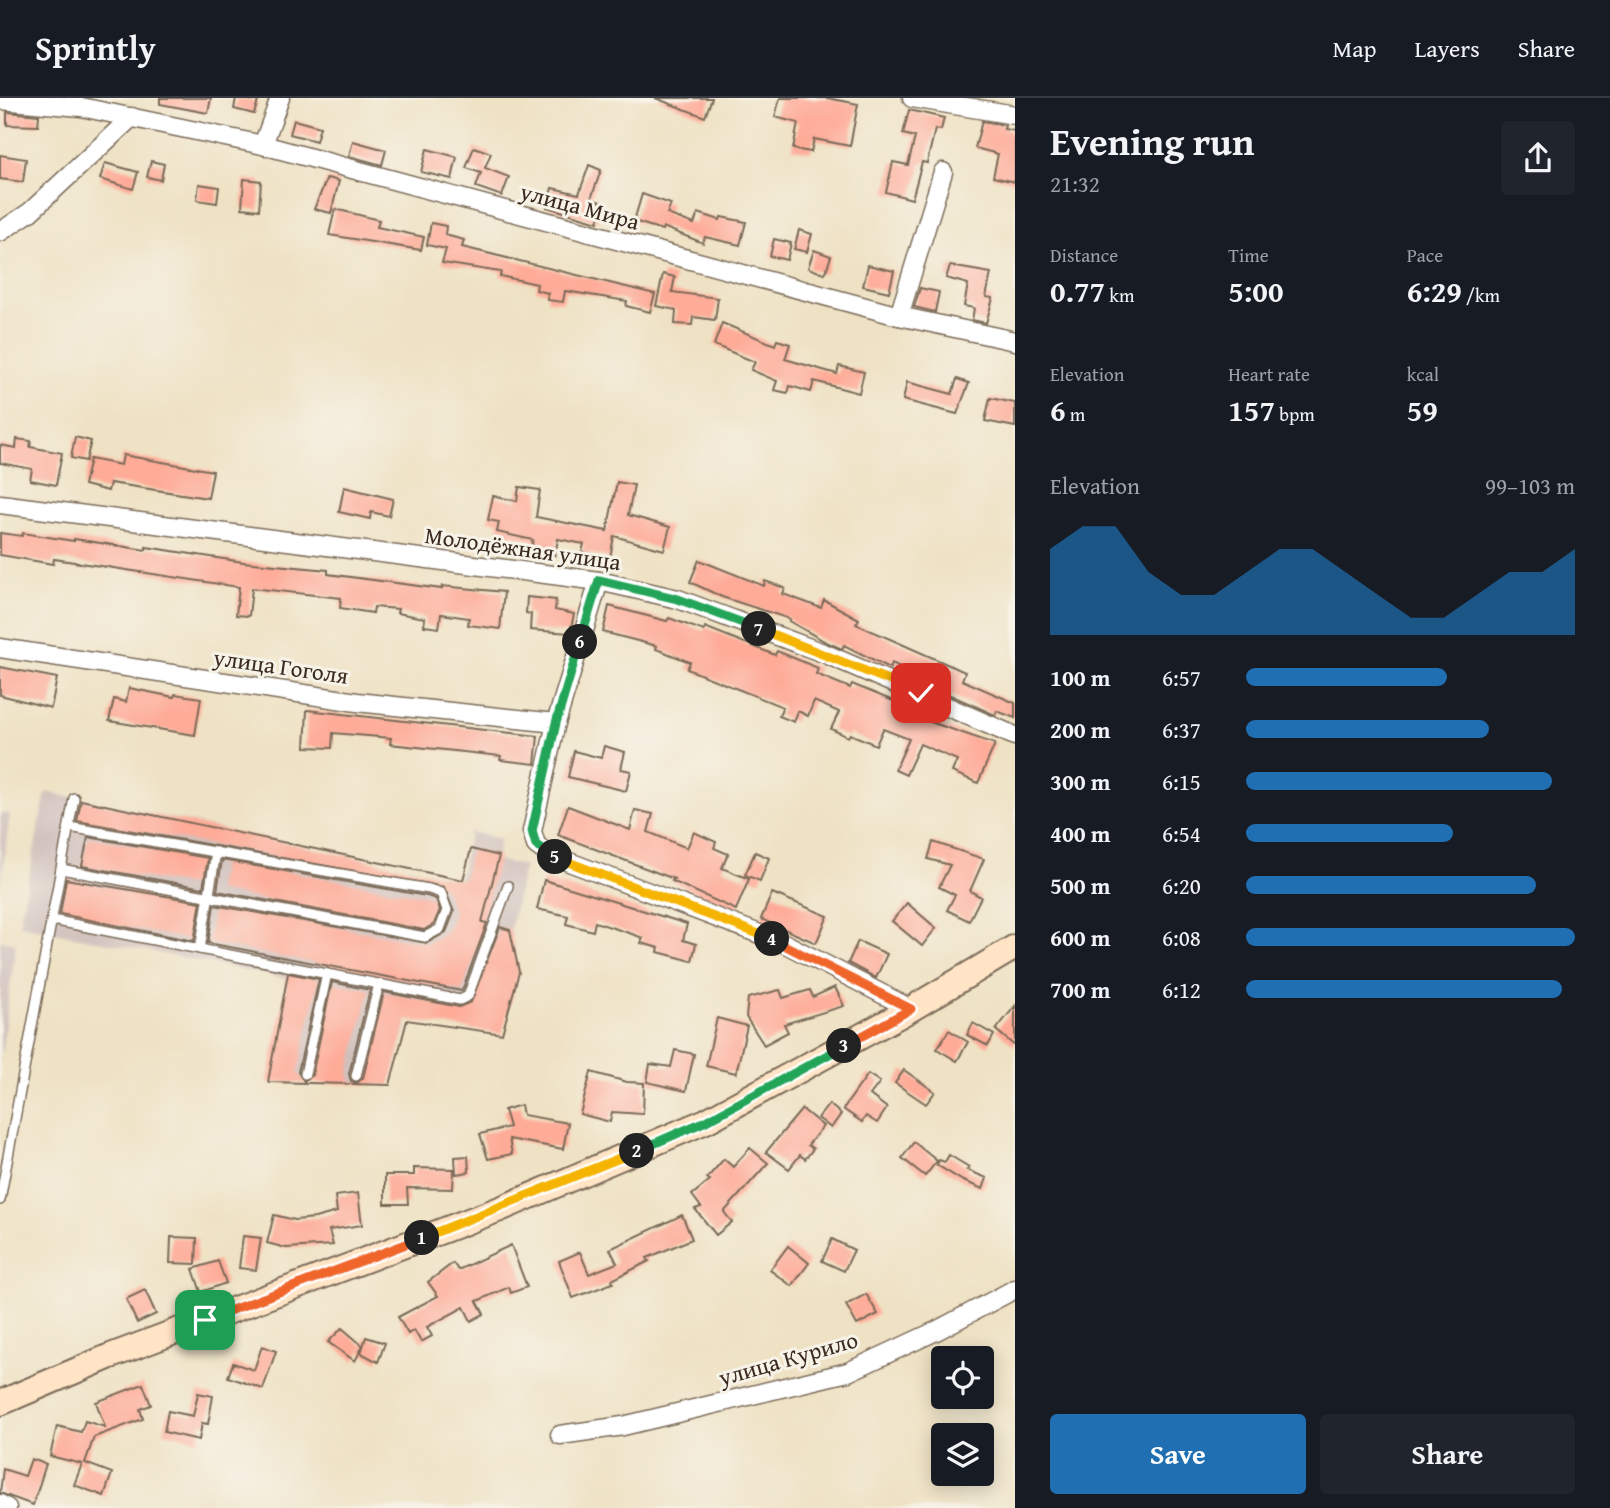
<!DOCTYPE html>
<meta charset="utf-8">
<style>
:root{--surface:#171b24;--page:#20242c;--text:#f1f3f6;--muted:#9ea1a6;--line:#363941;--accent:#1f6fb2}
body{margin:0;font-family:"Gentium Book Plus",serif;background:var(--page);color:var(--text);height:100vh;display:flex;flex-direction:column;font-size:26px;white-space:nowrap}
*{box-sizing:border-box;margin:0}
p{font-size:23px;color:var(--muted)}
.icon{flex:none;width:38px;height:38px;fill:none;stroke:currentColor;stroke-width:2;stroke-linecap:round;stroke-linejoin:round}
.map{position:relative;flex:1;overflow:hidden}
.side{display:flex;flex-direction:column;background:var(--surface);width:595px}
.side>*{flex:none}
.fabs{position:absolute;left:931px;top:1248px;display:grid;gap:14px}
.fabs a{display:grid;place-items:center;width:63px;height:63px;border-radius:7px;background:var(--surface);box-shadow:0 4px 18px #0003;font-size:35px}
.pin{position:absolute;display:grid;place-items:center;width:60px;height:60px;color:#fff;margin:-30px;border-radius:14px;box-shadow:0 4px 10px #0006}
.km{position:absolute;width:35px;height:35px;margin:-18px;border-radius:50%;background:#222;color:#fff;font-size:19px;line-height:35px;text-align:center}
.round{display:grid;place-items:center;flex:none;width:74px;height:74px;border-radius:7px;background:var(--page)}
.overview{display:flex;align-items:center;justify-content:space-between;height:119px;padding:0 35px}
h1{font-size:38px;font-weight:700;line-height:52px}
.stats{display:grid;grid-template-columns:repeat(3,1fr);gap:10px;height:119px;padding:7px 35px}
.stats div{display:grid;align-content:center}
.stats b{font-size:30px;font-weight:700}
.stats small{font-size:19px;font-weight:400}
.stats p{font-size:19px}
.chart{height:196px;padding:14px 35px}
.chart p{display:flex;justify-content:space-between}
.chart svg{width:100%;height:126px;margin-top:7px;fill:var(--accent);opacity:.7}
.action{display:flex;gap:14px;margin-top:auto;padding:14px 35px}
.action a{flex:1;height:80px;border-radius:7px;background:var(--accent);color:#fff;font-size:28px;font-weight:700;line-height:80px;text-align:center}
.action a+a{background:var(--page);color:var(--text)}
ul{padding:0 35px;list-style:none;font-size:23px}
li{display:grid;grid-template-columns:112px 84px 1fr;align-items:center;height:52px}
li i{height:18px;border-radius:9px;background:var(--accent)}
header{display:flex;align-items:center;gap:42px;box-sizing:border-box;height:98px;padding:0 35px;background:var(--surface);border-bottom:2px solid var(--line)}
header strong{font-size:33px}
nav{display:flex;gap:38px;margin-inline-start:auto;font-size:24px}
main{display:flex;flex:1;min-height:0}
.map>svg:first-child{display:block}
.industrial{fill:#d0c0bc}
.building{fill:#feab98}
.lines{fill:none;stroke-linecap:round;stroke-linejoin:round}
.lane-casing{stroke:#7a6a58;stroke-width:12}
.street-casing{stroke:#7a6a58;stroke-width:21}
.secondary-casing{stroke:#7a6a58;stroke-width:28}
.lane{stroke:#fff;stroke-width:9}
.street{stroke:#fff;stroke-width:18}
.secondary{stroke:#ffe4c6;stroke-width:24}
.split-1-casing{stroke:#fff;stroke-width:14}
.split-2-casing{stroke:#fff;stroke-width:14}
.split-3-casing{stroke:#fff;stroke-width:14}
.split-4-casing{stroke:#fff;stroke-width:14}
.split-5-casing{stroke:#fff;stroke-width:14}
.split-6-casing{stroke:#fff;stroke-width:14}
.split-7-casing{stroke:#fff;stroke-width:14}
.split-8-casing{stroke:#fff;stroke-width:14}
.split-1{stroke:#f0652b;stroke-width:9}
.split-2{stroke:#f5b400;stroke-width:9}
.split-3{stroke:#22a559;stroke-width:9}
.split-4{stroke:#f0652b;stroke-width:9}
.split-5{stroke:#f5b400;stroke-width:9}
.split-6{stroke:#22a559;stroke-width:9}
.split-7{stroke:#22a559;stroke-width:9}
.split-8{stroke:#f5b400;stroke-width:9}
.labels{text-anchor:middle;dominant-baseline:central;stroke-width:6;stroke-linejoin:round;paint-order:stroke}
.street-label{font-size:23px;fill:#3b2a1e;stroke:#f7f3e8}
</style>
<header>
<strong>Sprintly</strong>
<nav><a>Map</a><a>Layers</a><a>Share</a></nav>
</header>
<main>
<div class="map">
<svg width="1015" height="1410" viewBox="0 0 1015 1410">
<rect width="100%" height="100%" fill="#f7f3e8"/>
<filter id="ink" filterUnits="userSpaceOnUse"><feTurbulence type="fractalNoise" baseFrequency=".0143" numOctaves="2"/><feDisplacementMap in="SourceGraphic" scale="14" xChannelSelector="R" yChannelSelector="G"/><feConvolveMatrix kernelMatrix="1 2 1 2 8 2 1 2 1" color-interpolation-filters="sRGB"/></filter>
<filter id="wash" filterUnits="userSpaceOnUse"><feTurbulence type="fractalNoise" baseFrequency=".00686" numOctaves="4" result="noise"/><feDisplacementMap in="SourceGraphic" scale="28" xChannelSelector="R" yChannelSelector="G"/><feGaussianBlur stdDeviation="1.57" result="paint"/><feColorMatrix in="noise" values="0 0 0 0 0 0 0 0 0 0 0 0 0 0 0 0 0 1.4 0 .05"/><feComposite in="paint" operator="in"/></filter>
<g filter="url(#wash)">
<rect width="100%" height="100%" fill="#efe2c4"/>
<g class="industrial">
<polygon points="46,694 459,781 470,734 500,741 496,762 524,768 510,832 519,874 502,936 408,922 390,987 268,984 288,881 19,827"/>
<polygon points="0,715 10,716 0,792"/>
<polygon points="0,842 16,845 0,964"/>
</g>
<g id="blocks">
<g class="building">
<polygon points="160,0 211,0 208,15 160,6"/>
<polygon points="236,0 258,3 254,16 234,11"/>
<polygon points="655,0 712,0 705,19"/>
<polygon points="780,0 827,0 858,6 850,48 814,41 811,54 793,51 798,25 775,19"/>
<polygon points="909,12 944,20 941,32 935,31 927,65 922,64 912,101 886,94 893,64 908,67 915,39 903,36"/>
<polygon points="7,14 39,17 38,28 7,27"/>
<polygon points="294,22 320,29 316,43 290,36"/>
<polygon points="982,23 1005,27 1004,31 1015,33 1015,84 993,79 998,56 975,50"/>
<polygon points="353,43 386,52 382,67 349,58"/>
<polygon points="474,49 491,55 485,70 509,79 502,98 476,89 481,75 466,70"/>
<polygon points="427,51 457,59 452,81 421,74"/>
<polygon points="0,57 26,61 23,84 0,81"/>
<polygon points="151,63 164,66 161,82 147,79"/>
<polygon points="105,65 138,74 133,91 100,81"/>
<polygon points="589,67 601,72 591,101 604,105 598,124 547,109 552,90 579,96"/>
<polygon points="327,80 339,83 331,115 314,111"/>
<polygon points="244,81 261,83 259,112 242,110"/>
<polygon points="199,86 219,89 217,105 197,102"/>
<polygon points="642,96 671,106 667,116 694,126 698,115 720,122 721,119 746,124 740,147 705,139 703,145 663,129 662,132 634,123"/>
<polygon points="335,111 379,122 377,129 424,139 421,152 329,137"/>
<polygon points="431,125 446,128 445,137 464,142 462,149 655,196 650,214 626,208 627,203 565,193 563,204 547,202 548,195 536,192 537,186 500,178 501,174 442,165 446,151 427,147"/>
<polygon points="799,132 812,136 807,154 794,151"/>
<polygon points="774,141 791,145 787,162 770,158"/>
<polygon points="814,152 831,158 825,176 808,170"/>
<polygon points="868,167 894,173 889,194 863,188"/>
<polygon points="950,168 991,175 986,199 993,200 986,225 972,222 974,210 964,208 968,186 946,180"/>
<polygon points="663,176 675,179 672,194 718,200 715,222 693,219 692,227 675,226 676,212 656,208"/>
<polygon points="920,190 939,194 935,214 914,209"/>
<polygon points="722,225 775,247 777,242 790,246 785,261 837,276 839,268 864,274 859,295 814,283 811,294 790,288 788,295 774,292 777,283 751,272 755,264 714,247"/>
<polygon points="957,281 969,285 957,316 903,302 907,284 952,296"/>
<polygon points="990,300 1015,305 1015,329 985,323"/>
<polygon points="75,339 91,343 86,363 71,360"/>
<polygon points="17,341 31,343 30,349 62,355 56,387 30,382 32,371 0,365 0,347 16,350"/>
<polygon points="123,357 213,373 208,400 110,385 108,393 84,387 90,361 121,367"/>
<polygon points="617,384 634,387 628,417 670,429 664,452 614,438 610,460 582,454 584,446 558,441 555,457 530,453 533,442 497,434 499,424 488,422 493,398 517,403 519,389 540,392 536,419 607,433"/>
<polygon points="344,389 393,401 389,418 371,414 370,421 339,414"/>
<polygon points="0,435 22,438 23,435 74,443 74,441 146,452 146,449 243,464 328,472 328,476 442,491 442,488 504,494 500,531 468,527 469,520 441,516 439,530 424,528 425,520 397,515 398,511 374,509 373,515 340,510 341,500 252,490 249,518 236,517 239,489 54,461 53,466 0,457"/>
<polygon points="699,462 764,488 765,483 785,490 783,496 821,510 824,502 859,521 856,526 965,574 962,582 1015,605 1015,620 997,613 995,617 932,589 934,585 892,565 890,570 844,547 842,551 826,544 789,523 790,521 722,499 690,484"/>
<polygon points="527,499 556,502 555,512 574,516 570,535 530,532 531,516 526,515"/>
<polygon points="609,508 667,523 669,520 704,533 705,529 775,557 777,553 818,570 816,576 850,590 852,586 918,613 916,619 995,646 978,685 952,674 957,662 920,646 906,677 895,672 909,641 883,631 876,647 850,636 848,639 831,631 839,614 814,603 808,618 798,613 794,624 779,618 783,609 687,571 690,564 656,551 657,548 603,534"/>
<polygon points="0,569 57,580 51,610 0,597"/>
<polygon points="129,590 174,599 175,596 201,600 195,637 109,623 114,601 126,604"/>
<polygon points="307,612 538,638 535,666 500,662 501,658 390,646 391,640 333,635 332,650 305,649"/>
<polygon points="604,648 625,654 621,671 631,673 626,693 568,679 574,653 601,660"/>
<polygon points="81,702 463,782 471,751 499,758 482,824 487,825 462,893 208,845 214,807 427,845 446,834 454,814 444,789 77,723"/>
<polygon points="568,708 630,732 635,712 653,716 648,734 687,750 694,734 716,744 714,750 728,756 722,770 749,781 736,812 672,783 674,781 558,737"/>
<polygon points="88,739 208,760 203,790 82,768"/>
<polygon points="933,744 984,761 970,793 981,799 969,823 947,812 955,797 939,789 950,767 928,761"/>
<polygon points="755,754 769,760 760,783 745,777"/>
<polygon points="222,762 427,798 436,801 440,812 434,826 424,832 217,793"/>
<polygon points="66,781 201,804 194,843 60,816"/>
<polygon points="544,782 687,826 683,842 696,846 692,863 658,854 659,850 641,845 643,840 632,836 595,824 593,833 566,826 568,818 537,811"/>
<polygon points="772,795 828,818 816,845 761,821"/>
<polygon points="907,805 936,830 922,848 892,823"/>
<polygon points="500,829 510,832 519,874 502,936 407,922 390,987 268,984 288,875 319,881 298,974 304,983 312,977 332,884 370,892 349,976 351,983 357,985 363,980 384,894 459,909 471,904"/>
<polygon points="858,843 887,856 876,880 848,865"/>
<polygon points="835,889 844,908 784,926 788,934 764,947 746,919 748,900 780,892 783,900 810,892 813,899"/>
<polygon points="1015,908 1015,948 996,932"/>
<polygon points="717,920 747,928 736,975 706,968"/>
<polygon points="973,925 994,937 988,948 967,937"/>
<polygon points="949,932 968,944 957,963 937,951"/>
<polygon points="675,952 694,956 686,993 647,984 650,966 671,969"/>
<polygon points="904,972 935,994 926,1006 895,985"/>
<polygon points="591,974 627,984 644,985 643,1016 612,1014 610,1024 580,1016"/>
<polygon points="868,976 880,984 870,997 887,1010 877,1025 866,1018 862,1024 843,1011"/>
<polygon points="829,1006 841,1016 831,1030 818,1020"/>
<polygon points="521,1007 523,1017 568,1025 563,1051 509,1041 512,1056 488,1061 480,1036 509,1029 504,1012"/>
<polygon points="802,1011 823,1028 808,1047 813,1051 805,1061 800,1057 789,1071 766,1054"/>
<polygon points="914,1044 937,1063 925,1078 902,1060"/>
<polygon points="750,1050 768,1065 724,1114 732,1124 716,1137 695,1111 701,1109 692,1097 710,1082 707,1080 724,1061 733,1069"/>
<polygon points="949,1057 969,1069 967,1072 987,1080 983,1091 963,1083 937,1067 939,1062 945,1064"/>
<polygon points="468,1058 469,1074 456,1076 455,1059"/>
<polygon points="414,1070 454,1071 453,1091 407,1090 408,1106 385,1106 385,1077 414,1077"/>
<polygon points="358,1095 362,1127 329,1132 333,1147 286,1150 267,1145 274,1117 295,1122 315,1120 337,1114 335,1098"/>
<polygon points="682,1117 692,1141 647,1160 649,1163 612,1182 613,1185 573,1200 559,1163 580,1154 589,1176 617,1165 610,1151"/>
<polygon points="243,1138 261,1140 256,1172 239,1170"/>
<polygon points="171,1139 197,1140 196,1166 170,1165"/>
<polygon points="832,1141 854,1152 844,1173 822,1163"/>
<polygon points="511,1147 527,1189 511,1195 509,1189 477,1203 484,1216 471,1223 464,1209 427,1229 432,1238 421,1244 414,1232 408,1236 398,1219 438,1198 428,1184 453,1165 458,1172"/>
<polygon points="788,1148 809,1165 792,1188 770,1172"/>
<polygon points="218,1163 226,1185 201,1194 193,1171"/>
<polygon points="145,1192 156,1216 137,1225 126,1201"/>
<polygon points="866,1196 878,1216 857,1227 846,1207"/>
<polygon points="342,1230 363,1248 355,1263 328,1244"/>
<polygon points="366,1239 385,1245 378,1264 361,1255"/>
<polygon points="262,1248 276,1253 263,1291 228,1279 233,1265 254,1272"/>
<polygon points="143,1286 151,1307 140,1311 143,1321 94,1339 85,1365 112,1375 104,1398 74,1387 82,1366 50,1358 57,1328 81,1334 85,1323 105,1329 96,1304"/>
<polygon points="198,1295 213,1298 208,1326 202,1325 199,1342 164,1334 168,1313 193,1318"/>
<polygon points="31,1361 46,1366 33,1407 0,1395 3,1371 25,1378"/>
</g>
</g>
</g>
<g filter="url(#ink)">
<use href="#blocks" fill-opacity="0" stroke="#7a6a58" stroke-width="2"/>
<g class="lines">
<g class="lane-casing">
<g id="lane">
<polyline points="61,771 425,839 440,831 447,812 441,795 429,791 69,729"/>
<polyline points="52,822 460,902 468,898 508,788"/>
<polyline points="200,851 216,754"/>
<polyline points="305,976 327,876"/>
<polyline points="356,978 379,886"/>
<polyline points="0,1102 74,700"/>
</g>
</g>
<g class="street-casing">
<g id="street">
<polyline points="912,0 1015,17"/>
<polyline points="0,2 81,9 263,47 899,218 1015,243"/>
<polyline points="263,47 280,0"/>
<polyline points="0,134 30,114 132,19"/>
<polyline points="899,218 943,74"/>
<polyline points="0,406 599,483 678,501 826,556 1015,638"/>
<polyline points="599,483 556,625 532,733 536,747 548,756 786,846 911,911"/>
<polyline points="0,550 357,604 556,625"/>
<polyline points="560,1337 623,1328 848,1274 938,1232 1015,1191"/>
<polyline points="0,1406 7,1410"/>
</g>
</g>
<g class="secondary-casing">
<polyline id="secondary" points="0,1305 108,1259 500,1111 706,1023 911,911 1015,849"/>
</g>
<use href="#lane" class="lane"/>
<use href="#street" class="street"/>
<use href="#secondary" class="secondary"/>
</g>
</g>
<g class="lines" filter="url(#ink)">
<g class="split-1-casing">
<polyline id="split-1" points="205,1222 422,1140"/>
</g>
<g class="split-2-casing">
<polyline id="split-2" points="422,1140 637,1053"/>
</g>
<g class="split-3-casing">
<polyline id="split-3" points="637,1053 706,1023 844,948"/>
</g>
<g class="split-4-casing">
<polyline id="split-4" points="772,841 911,911 844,948"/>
</g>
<g class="split-5-casing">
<polyline id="split-5" points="555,759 772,841"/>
</g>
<g class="split-6-casing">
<polyline id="split-6" points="555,759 536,747 532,733 556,625 580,544"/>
</g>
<g class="split-7-casing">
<polyline id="split-7" points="580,544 599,482 678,501 759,531"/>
</g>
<g class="split-8-casing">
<polyline id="split-8" points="759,531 921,595"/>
</g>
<use href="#split-1" class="split-1"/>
<use href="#split-2" class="split-2"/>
<use href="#split-3" class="split-3"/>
<use href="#split-4" class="split-4"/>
<use href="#split-5" class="split-5"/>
<use href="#split-6" class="split-6"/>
<use href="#split-7" class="split-7"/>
<use href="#split-8" class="split-8"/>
</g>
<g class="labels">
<g class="street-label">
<text transform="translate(580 108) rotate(15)">улица Мира</text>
<text transform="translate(523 450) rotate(8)">Молодёжная улица</text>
<text transform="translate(281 568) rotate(8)">улица Гоголя</text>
<text transform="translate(788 1260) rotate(-16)">улица Курило</text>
</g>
</g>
</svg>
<div class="fabs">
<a><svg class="icon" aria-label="locate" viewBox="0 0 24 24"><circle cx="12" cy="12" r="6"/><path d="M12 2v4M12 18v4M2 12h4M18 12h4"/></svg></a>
<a><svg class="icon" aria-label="layers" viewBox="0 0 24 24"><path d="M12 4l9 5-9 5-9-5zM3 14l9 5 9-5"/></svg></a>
</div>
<div class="pin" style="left:205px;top:1222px;background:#1e9e55"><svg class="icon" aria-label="arrive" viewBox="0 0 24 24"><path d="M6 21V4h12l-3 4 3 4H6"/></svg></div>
<div class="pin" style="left:921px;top:595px;background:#d93025"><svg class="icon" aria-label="check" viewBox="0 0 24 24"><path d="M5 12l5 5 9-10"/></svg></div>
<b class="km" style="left:422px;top:1140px">1</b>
<b class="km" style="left:637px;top:1053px">2</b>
<b class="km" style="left:844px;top:948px">3</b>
<b class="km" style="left:772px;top:841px">4</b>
<b class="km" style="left:555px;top:759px">5</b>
<b class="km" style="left:580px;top:544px">6</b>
<b class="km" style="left:759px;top:531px">7</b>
</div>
<section class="side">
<div class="overview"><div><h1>Evening run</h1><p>21:32</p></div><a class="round"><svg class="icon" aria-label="share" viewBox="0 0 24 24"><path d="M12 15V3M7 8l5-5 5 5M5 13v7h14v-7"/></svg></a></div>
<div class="stats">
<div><p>Distance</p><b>0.77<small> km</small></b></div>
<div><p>Time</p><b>5:00</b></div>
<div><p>Pace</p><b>6:29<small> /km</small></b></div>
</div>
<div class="stats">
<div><p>Elevation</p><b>6<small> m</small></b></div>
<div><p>Heart rate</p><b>157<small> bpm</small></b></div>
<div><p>kcal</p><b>59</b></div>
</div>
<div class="chart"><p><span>Elevation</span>99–103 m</p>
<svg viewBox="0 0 160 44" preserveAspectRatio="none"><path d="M0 44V14L10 6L20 6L30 22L40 30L50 30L60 22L70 14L80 14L90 22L100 30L110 38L120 38L130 30L140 22L150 22L160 14V44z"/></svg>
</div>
<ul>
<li><b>100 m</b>6:57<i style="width:61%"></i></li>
<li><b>200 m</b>6:37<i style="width:74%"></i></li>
<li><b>300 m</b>6:15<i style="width:93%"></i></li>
<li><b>400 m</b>6:54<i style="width:63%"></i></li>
<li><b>500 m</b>6:20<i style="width:88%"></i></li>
<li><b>600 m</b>6:08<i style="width:100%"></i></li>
<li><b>700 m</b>6:12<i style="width:96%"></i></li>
</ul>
<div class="action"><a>Save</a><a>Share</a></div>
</section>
</main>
